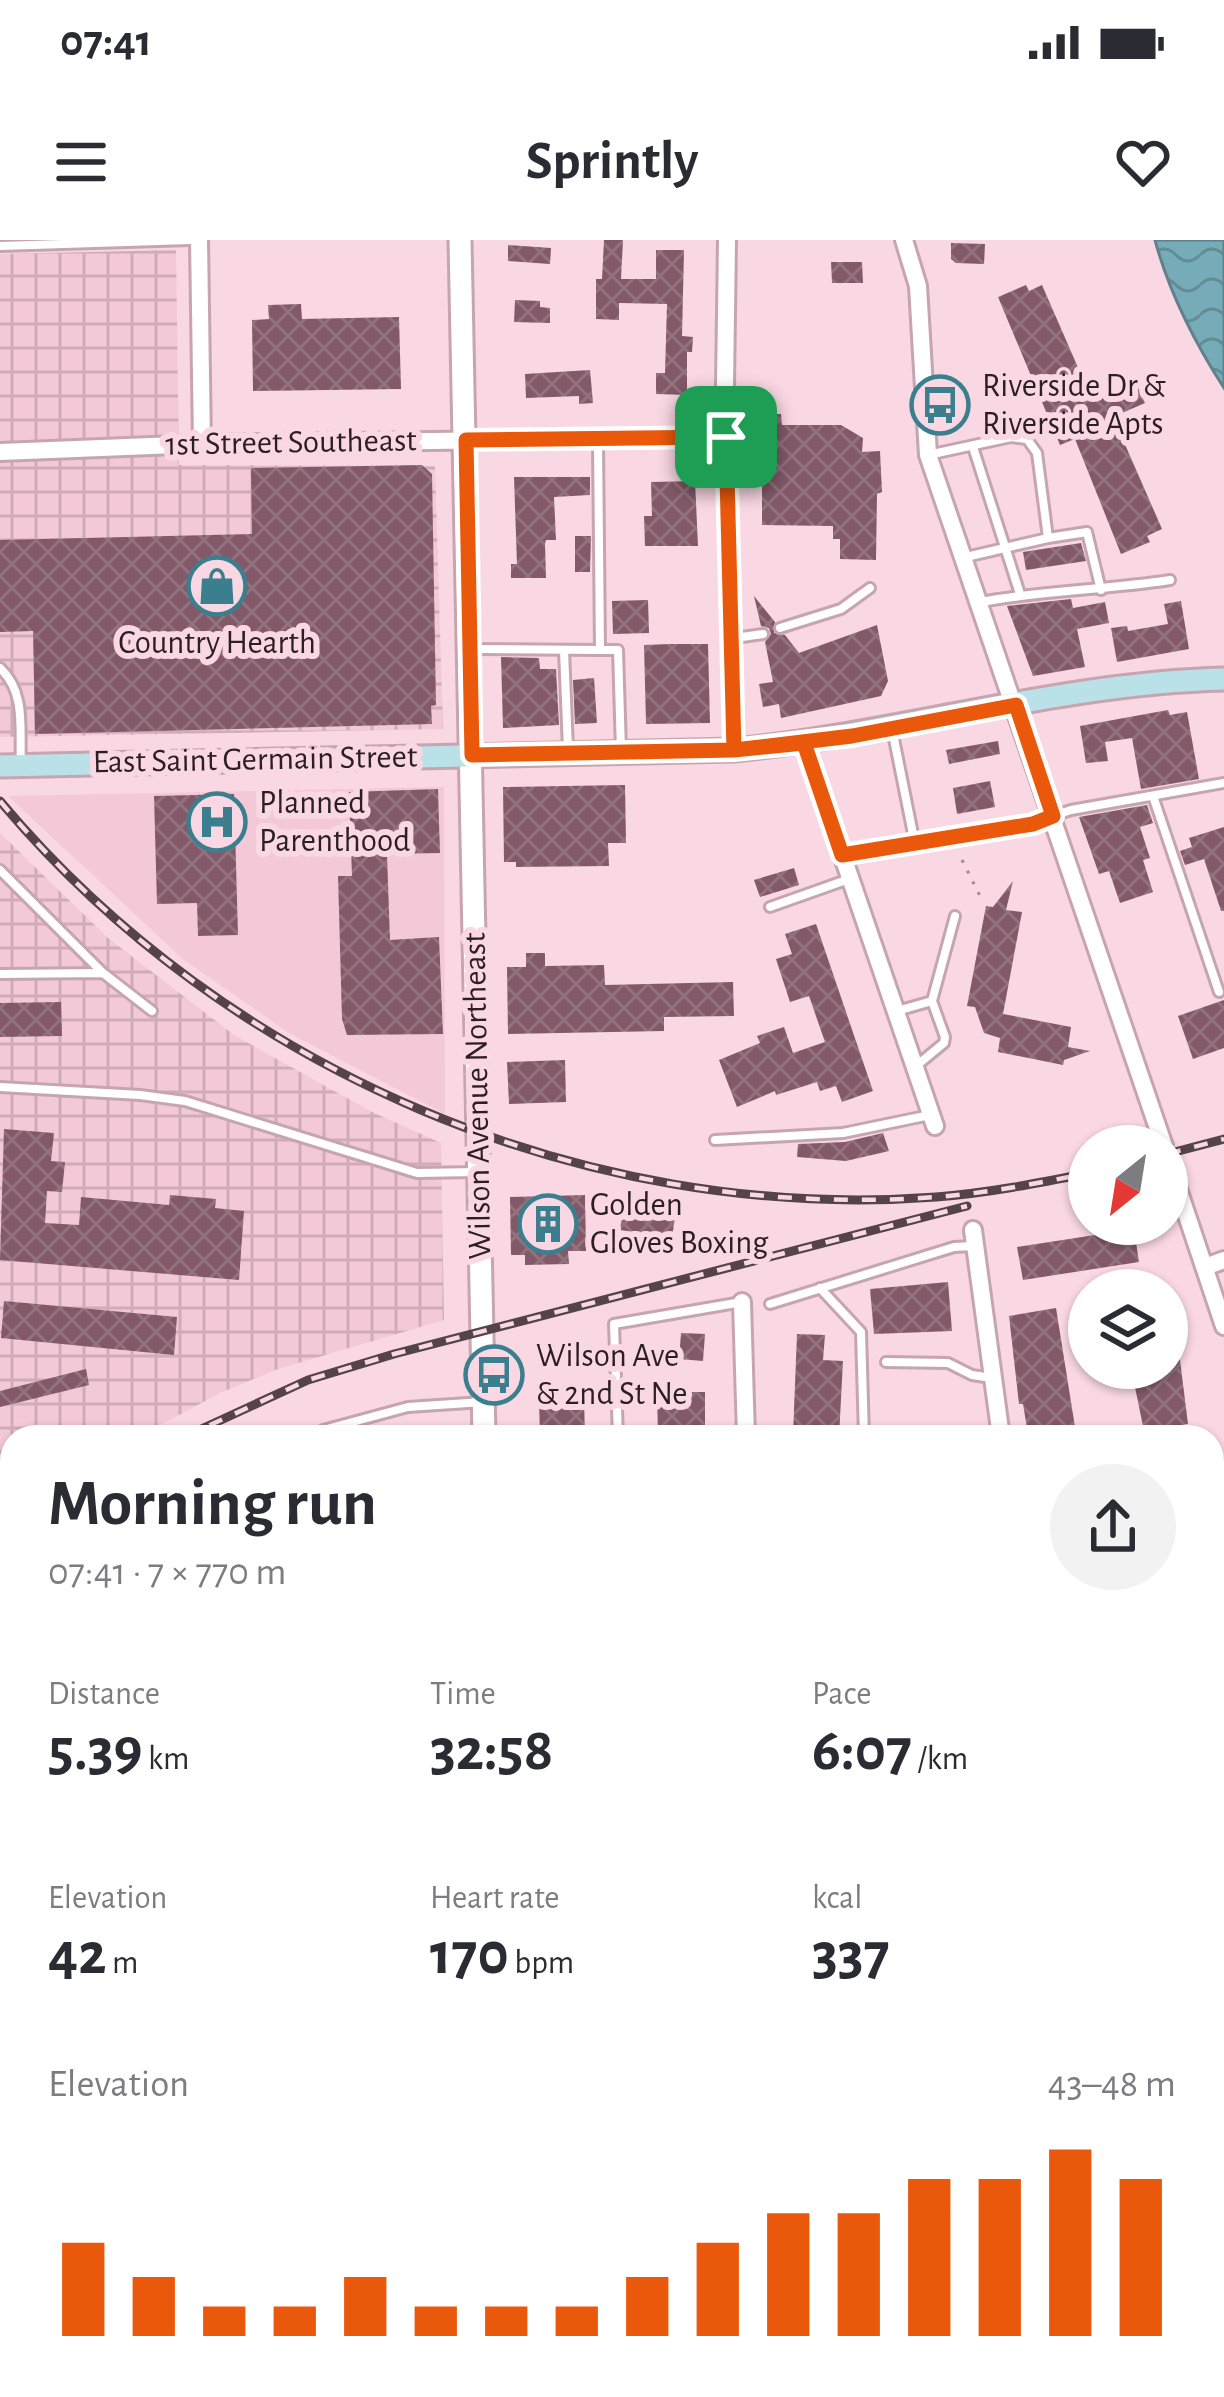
<!DOCTYPE html>
<meta charset="utf-8">
<style>
:root{--surface:#fff;--page:#f2f2f3;--text:#2b2b33;--muted:#7c7c81;--accent:#ea580c}
body{margin:0;font-family:"Alegreya Sans",sans-serif;background:var(--page);color:var(--text);height:100vh;display:flex;flex-direction:column;font-size:45px;white-space:nowrap}
*{box-sizing:border-box;margin:0}
p{font-size:39px;color:var(--muted)}
.icon{flex:none;width:66px;height:66px;fill:none;stroke:currentColor;stroke-width:2;stroke-linecap:round;stroke-linejoin:round}
.map{position:relative;flex:1;overflow:hidden}
.side{position:absolute;left:0px;top:1185px;width:1224px;height:972px;display:flex;flex-direction:column;background:var(--surface);border-radius:36px 36px 0 0;box-shadow:0 3px 9px #0004}
.side>*{flex:none}
.needle{width:78px;rotate:210deg}
.fabs{position:absolute;left:1068px;top:885px;display:grid;gap:24px}
.fabs a{display:grid;place-items:center;width:120px;height:120px;border-radius:50%;background:var(--surface);box-shadow:0 3px 9px #0004;font-size:60px}
.pin{position:absolute;display:grid;place-items:center;width:102px;height:102px;color:#fff;margin:-51px;border-radius:24px;box-shadow:0 6px 18px #0006}
.round{display:grid;place-items:center;flex:none;width:126px;height:126px;border-radius:63px;background:var(--page)}
.head{display:flex;align-items:center;justify-content:space-between;height:204px;padding:0 48px}
h1{font-size:66px;font-weight:700;line-height:90px}
.figures{display:grid;grid-template-columns:repeat(3,1fr);gap:18px;height:204px;padding:12px 48px}
.figures div{display:grid;align-content:center}
.figures b{font-size:60px;font-weight:700}
.figures small{font-size:33px;font-weight:400}
.figures p{font-size:33px}
.chart{height:336px;padding:24px 48px}
.chart p{display:flex;justify-content:space-between}
.chart svg{width:100%;height:216px;margin-top:12px;stroke:var(--accent);stroke-width:6}
.status{display:flex;justify-content:space-between;align-items:center;height:84px;padding:0 60px;background:var(--surface);direction:ltr}
.status svg{height:33px;fill:currentColor}
header{display:flex;justify-content:space-between;align-items:center;height:156px;padding:0 48px;background:var(--surface);font-size:54px;font-weight:700}
.map>svg:first-child{display:block}
.built{fill:#f3c9d8}
.industrial{fill:url(#industrial-grid)}
.park{fill:#caacb6}
.water{fill:url(#water-waves);stroke:#60818c;stroke-width:3}
.building{fill:url(#building-cross-hatch)}
.lines{fill:none;stroke-linecap:round;stroke-linejoin:round}
.service-casing{stroke:#c6a5b1;stroke-width:14}
.minor-casing{stroke:#c6a5b1;stroke-width:22}
.tertiary-casing{stroke:#c6a5b1;stroke-width:27}
.secondary-casing{stroke:#c6a5b1;stroke-width:27}
.path{stroke:#a38993;stroke-width:3;stroke-dasharray:3 9;stroke-linecap:butt}
.service{stroke:#fff;stroke-width:8}
.minor{stroke:#fff;stroke-width:16}
.tertiary{stroke:#fff;stroke-width:21}
.secondary{stroke:#bbe1e8;stroke-width:21}
.rail-casing{stroke:#544349;stroke-width:9}
.rail{stroke:#f9d7e3;stroke-width:4.5;stroke-dasharray:14;stroke-linecap:butt}
.route-casing{stroke:#fff;stroke-width:24}
.route{stroke:#ea580c;stroke-width:15}
.labels{text-anchor:middle;dominant-baseline:central;stroke-width:12;stroke-linejoin:round;paint-order:stroke}
.poi-label{font-size:33px;fill:#2c1f24;stroke:#f9d7e3;text-anchor:start}
.street-label{font-size:33px;fill:#2c1f24;stroke:#f9d7e3}
</style>
<div class="status"><b>07:41</b><svg viewBox="0 0 49 12"><path d="M0 12V9h3v3zM5 12V6h3v6zM10 12V3h3v9zM15 12V0h3v12zM26 1h20v11H26zM47 4h2v5h-2z"/></svg></div>
<header><svg class="icon" aria-label="menu" viewBox="0 0 24 24"><path d="M4 6h16M4 12h16M4 18h16"/></svg>Sprintly<svg class="icon" aria-label="heart" viewBox="0 0 24 24"><path d="M12 20l-8-8c-3-5 5-10 8-4 3-6 11-1 8 4z"/></svg></header>
<div class="map">
<svg width="1224" height="2157" viewBox="0 0 1224 2157">
<defs>
<pattern id="industrial-grid" width="8" height="8" patternUnits="userSpaceOnUse" patternTransform="scale(3)"><rect width="8" height="8" fill="#f3c9d8"/><path d="M0 4h8M4 0v8" fill="none" stroke="#d0acb9"/></pattern>
<pattern id="water-waves" width="16" height="10" patternUnits="userSpaceOnUse" patternTransform="scale(3)"><rect width="16" height="10" fill="#76abb8"/><path d="M0 5q4-4 8 0t8 0" fill="none" stroke="#618b95"/></pattern>
<pattern id="building-cross-hatch" width="8" height="8" patternUnits="userSpaceOnUse" patternTransform="scale(3)"><rect width="8" height="8" fill="#835969"/><path d="M0 0l8 8M0 8l8-8" fill="none" stroke="#92727e"/></pattern>
</defs>
<rect width="100%" height="100%" fill="#f9d7e3"/>
<polygon class="built" points="444,547 445,874 289,793 183,719 8,556"/>
<g class="industrial">
<polygon points="176,10 179,225 435,226 443,489 0,497 0,14"/>
<polygon points="0,593 108,698 234,795 370,871 441,903 444,1080 278,1129 220,1153 138,1197 12,1197 12,1254 0,1258"/>
</g>
<g class="park">
<polygon points="1224,1986 1224,2071 1212,2095 1212,1987"/>
<polygon points="1046,2145 1186,2145 1180,2157 1046,2157"/>
</g>
<path class="water" d="M1155 0H1224V148C1195 103 1169 52 1155 0Z"/>
<g class="building">
<polygon points="604,0 623,0 621,39 656,39 656,10 684,10 682,96 693,97 692,112 687,112 687,155 656,154 656,133 665,133 667,64 619,63 619,80 596,79 596,39 602,39"/>
<polygon points="951,3 985,4 984,24 956,23 951,19"/>
<polygon points="508,5 551,8 550,24 508,21"/>
<polygon points="831,22 862,22 863,43 832,43"/>
<polygon points="1026,45 1029,51 1042,45 1090,155 1133,136 1145,163 1113,177 1162,289 1147,296 1150,302 1121,314 1075,199 1060,205 998,57"/>
<polygon points="515,60 540,61 540,67 550,68 550,83 514,82"/>
<polygon points="301,64 302,79 399,77 401,149 253,151 252,80 269,79 268,65"/>
<polygon points="590,130 593,163 579,164 579,156 526,158 525,134"/>
<polygon points="762,174 781,174 782,185 841,185 863,198 862,212 880,211 882,252 877,254 876,320 840,319 840,299 833,299 833,286 762,285"/>
<polygon points="422,225 432,234 436,465 431,466 432,484 35,494 33,391 0,392 0,300 252,294 251,228"/>
<polygon points="514,237 590,237 590,255 554,257 556,300 546,300 545,304 546,338 511,338 511,324 517,324"/>
<polygon points="695,241 698,306 645,306 644,276 652,276 651,242"/>
<polygon points="575,296 591,296 590,332 575,332"/>
<polygon points="1081,303 1086,321 1026,330 1023,312"/>
<polygon points="754,356 775,382 774,393 785,395 799,413 877,385 888,441 881,456 781,478 779,464 763,467 759,444 773,442 765,402 771,394 769,388 761,386"/>
<polygon points="1071,359 1073,368 1105,362 1109,383 1077,389 1085,427 1033,436 1007,366"/>
<polygon points="648,360 649,393 613,394 612,361"/>
<polygon points="1181,361 1189,409 1117,422 1111,388 1127,386 1128,391 1168,384 1164,364"/>
<polygon points="670,404 708,404 710,483 646,484 644,405"/>
<polygon points="501,417 539,418 540,429 556,429 559,485 503,488"/>
<polygon points="594,438 597,483 575,484 573,440"/>
<polygon points="1168,470 1170,475 1187,472 1199,539 1141,549 1132,498 1105,502 1108,521 1086,523 1080,486"/>
<polygon points="998,501 1000,514 949,524 946,510"/>
<polygon points="990,541 995,567 957,574 953,548"/>
<polygon points="625,545 626,603 608,603 609,626 516,627 516,622 504,622 503,547"/>
<polygon points="438,549 440,613 387,614 390,700 439,697 443,794 347,795 342,779 338,636 352,636 349,552"/>
<polygon points="234,554 238,695 198,696 197,663 157,664 154,556"/>
<polygon points="1147,565 1153,583 1140,587 1150,618 1143,620 1153,652 1120,663 1109,631 1099,634 1079,577"/>
<polygon points="1224,587 1224,671 1221,671 1204,619 1185,625 1180,611 1192,607 1189,598"/>
<polygon points="794,628 799,645 760,657 754,640"/>
<polygon points="1013,641 1006,670 1022,672 1003,774 1071,787 1068,807 1090,811 1064,820 1063,825 998,812 1000,798 984,793 975,767 967,766 986,666 993,667"/>
<polygon points="816,684 873,851 842,862 836,846 820,851 817,842 776,855 775,851 737,867 719,820 760,803 757,796 784,787 793,813 825,802 809,756 790,762 776,719 792,714 785,694"/>
<polygon points="526,713 545,713 545,726 604,725 605,745 733,742 734,776 664,777 664,791 508,794 507,727 526,727"/>
<polygon points="1224,760 1224,808 1193,819 1178,776"/>
<polygon points="61,762 62,796 0,797 0,763"/>
<polygon points="565,820 566,862 509,864 507,822"/>
<polygon points="4,889 54,893 51,921 65,922 62,952 47,951 45,983 79,985 81,957 169,965 170,955 216,959 215,968 244,971 239,1040 0,1020"/>
<polygon points="883,893 889,911 846,921 797,917 798,904 845,902"/>
<polygon points="585,955 586,1011 568,1011 569,1024 525,1025 525,1015 511,1015 510,957"/>
<polygon points="623,969 675,977 672,998 620,990"/>
<polygon points="1134,989 1139,1022 1023,1040 1017,1007"/>
<polygon points="948,1042 952,1091 874,1094 870,1049"/>
<polygon points="4,1061 177,1077 174,1115 1,1098"/>
<polygon points="1056,1068 1075,1187 1028,1194 1023,1164 1019,1164 1009,1076"/>
<polygon points="1167,1080 1175,1080 1188,1184 1144,1191 1131,1128 1167,1128"/>
<polygon points="681,1093 705,1094 703,1121 679,1119"/>
<polygon points="797,1094 825,1095 823,1120 843,1121 839,1197 793,1195"/>
<polygon points="86,1129 89,1145 0,1167 0,1151"/>
<polygon points="657,1152 705,1152 705,1197 658,1197"/>
<polygon points="584,1158 585,1197 540,1197 539,1159"/>
</g>
<g class="lines">
<g class="service-casing">
<g id="service">
<polyline points="0,6 190,0"/>
<polyline points="598,202 600,410 618,410 621,511"/>
<polyline points="973,207 1020,354"/>
<polyline points="928,215 1011,197 1027,199 1037,213 1048,298 966,317"/>
<polyline points="1048,298 1087,292 1101,350"/>
<path d="M981 362C1045 350 1106 350 1170 340"/>
<polyline points="780,388 841,369 870,348"/>
<polyline points="735,398 763,394"/>
<polyline points="472,409 600,410"/>
<polyline points="564,410 568,510"/>
<path d="M0 428C27 453 19 490 21 524"/>
<polyline points="892,489 915,604"/>
<polyline points="1153,556 1219,752"/>
<polyline points="843,615 1032,583 1071,570 1224,543"/>
<polyline points="0,630 102,732"/>
<polyline points="770,667 849,639"/>
<polyline points="0,734 103,733 152,771"/>
<polyline points="897,771 932,761"/>
<polyline points="916,826 944,803 945,797 932,761 955,676"/>
<polyline points="0,847 140,855 185,861 417,933 477,932"/>
<polyline points="715,900 843,893 930,875"/>
<polyline points="820,1048 861,1092 864,1197"/>
<polyline points="770,1064 954,1007 973,1006"/>
<polyline points="886,1122 948,1123 972,1135 992,1138"/>
<polyline points="317,1197 323,1190 408,1167 483,1162"/>
<polyline points="618,1197 614,1084 742,1062"/>
<polyline points="110,2145 110,2157"/>
<polyline points="366,2145 366,2157"/>
<polyline points="634,2145 634,2157"/>
<polyline points="890,2145 890,2157"/>
</g>
</g>
<g class="minor-casing">
<g id="minor">
<polyline points="199,0 202,204"/>
<polyline points="727,0 725,146 734,510"/>
<polyline points="904,0 918,46 928,215 1164,906"/>
<polyline points="0,212 202,204 726,197"/>
<polyline points="804,503 935,886"/>
<polyline points="1167,916 1224,1086"/>
<polyline points="973,990 1001,1197"/>
<polyline points="1205,1027 1224,1020"/>
<polyline points="742,1062 746,1197"/>
<polyline points="1212,1239 1224,1239"/>
<polyline points="1212,1600 1224,1599"/>
<polyline points="0,1620 12,1620"/>
<polyline points="1212,1961 1224,1961"/>
<polyline points="0,1984 12,1984"/>
<polyline points="240,2145 240,2157"/>
<polyline points="762,2145 763,2157"/>
<polyline points="1019,2145 1019,2157"/>
<polyline points="1209,2157 1224,2128"/>
</g>
</g>
<g class="tertiary-casing">
<g id="tertiary">
<polyline points="460,0 484,1197"/>
<polyline points="502,2145 502,2157"/>
</g>
</g>
<g class="secondary-casing">
<path id="secondary" d="M0 526 734 510C898 494 1059 443 1224 439"/>
</g>
<polyline class="path" points="962,620 983,662"/>
<use href="#service" class="service"/>
<use href="#minor" class="minor"/>
<use href="#tertiary" class="tertiary"/>
<use href="#secondary" class="secondary"/>
<g class="rail-casing">
<g id="rail">
<path d="M0 561C226 831 585 983 936 957 988 953 1039 943 1089 933"/>
<polyline points="1167,914 1224,899"/>
<polyline points="184,1197 308,1140 394,1114 967,966"/>
<polyline points="0,1316 12,1306"/>
</g>
</g>
<use href="#rail" class="rail"/>
</g>
<g class="lines">
<g class="route-casing">
<polyline id="route" points="726,197 466,200 472,515 734,510 852,496 1016,465 1053,576 1033,584 842,615 804,503 734,510 726,197"/>
</g>
<use href="#route" class="route"/>
</g>
<defs>
<g id="bus-ring" transform="scale(3)"><circle r="9.5" fill="#f9d7e3" stroke="#3b7e8e" stroke-width="1.5"/><path d="M-5-6H5V4H4V6H2V4H-2V6H-4V4H-5ZM-3.5-4V0h7V-4ZM-3.5 1.2v1.5H-2V1.2ZM2 1.2v1.5H3.5V1.2Z" fill="#3b7e8e"/></g>
<g id="shop-ring" transform="scale(3)"><circle r="9.5" fill="#f9d7e3" stroke="#3b7e8e" stroke-width="1.5"/><path d="M-5-2.5h2.3a2.7 3.5 0 0 1 5.4 0H5L5.5 6h-11ZM-1.5-2.5h3a1.5 2.3 0 0 0-3 0Z" fill="#3b7e8e"/></g>
<g id="hospital-ring" transform="scale(3)"><circle r="9.5" fill="#f9d7e3" stroke="#3b7e8e" stroke-width="1.5"/><path d="M-5-5h3v3.5h4V-5h3V5h-3V1.5h-4V5h-3Z" fill="#3b7e8e"/></g>
<g id="building-ring" transform="scale(3)"><circle r="9.5" fill="#f9d7e3" stroke="#3b7e8e" stroke-width="1.5"/><path d="M-4-6H4V6H1V3H-1V6H-4ZM-2.5-4.3h1.7v1.8h-1.7ZM.8-4.3h1.7v1.8H.8ZM-2.5-1h1.7V.8h-1.7ZM.8-1h1.7V.8H.8Z" fill="#3b7e8e"/></g>
</defs>
<g fill-rule="evenodd">
<use href="#bus-ring" x="940" y="165"/>
<use href="#shop-ring" x="217" y="346"/>
<use href="#hospital-ring" x="217" y="582"/>
<use href="#building-ring" x="548" y="984"/>
<use href="#bus-ring" x="494" y="1135"/>
</g>
<g class="labels">
<g class="poi-label">
<text x="982" y="146">Riverside Dr &amp;<tspan x="982" dy="38">Riverside Apts</tspan></text>
<text x="217" y="403" text-anchor="middle">Country Hearth</text>
<text x="259" y="563">Planned<tspan x="259" dy="38">Parenthood</tspan></text>
<text x="590" y="965">Golden<tspan x="590" dy="38">Gloves Boxing</tspan></text>
<text x="536" y="1116">Wilson Ave<tspan x="536" dy="38">&amp; 2nd St Ne</tspan></text>
</g>
<g class="street-label">
<text transform="translate(291 203) rotate(-1)">1st Street Southeast</text>
<text transform="translate(255 520) rotate(-1)">East Saint Germain Street</text>
<text transform="translate(478 856) rotate(-91)">Wilson Avenue Northeast</text>
</g>
</g>
</svg>
<div class="fabs">
<a><svg class="needle" viewBox="-14 -14 28 28"><path d="M0-13l5 13h-10z" fill="#e53935"/><path d="M0 13l5-13h-10z" fill="#7c7c81"/></svg></a>
<a><svg class="icon" aria-label="layers" viewBox="0 0 24 24"><path d="M12 4l9 5-9 5-9-5zM3 14l9 5 9-5"/></svg></a>
</div>
<div class="pin" style="left:726px;top:197px;background:#1e9e55"><svg class="icon" aria-label="arrive" viewBox="0 0 24 24"><path d="M6 21V4h12l-3 4 3 4H6"/></svg></div>
<section class="side">
<div class="head"><div><h1>Morning run</h1><p>07:41 · 7 × 770 m</p></div><a class="round"><svg class="icon" aria-label="share" viewBox="0 0 24 24"><path d="M12 15V3M7 8l5-5 5 5M5 13v7h14v-7"/></svg></a></div>
<div class="figures">
<div><p>Distance</p><b>5.39<small> km</small></b></div>
<div><p>Time</p><b>32:58</b></div>
<div><p>Pace</p><b>6:07<small> /km</small></b></div>
</div>
<div class="figures">
<div><p>Elevation</p><b>42<small> m</small></b></div>
<div><p>Heart rate</p><b>170<small> bpm</small></b></div>
<div><p>kcal</p><b>337</b></div>
</div>
<div class="chart"><p><span>Elevation</span>43–48 m</p>
<svg viewBox="0 0 160 44" preserveAspectRatio="none"><path d="M5 44V25M15 44V32M25 44V38M35 44V38M45 44V32M55 44V38M65 44V38M75 44V38M85 44V32M95 44V25M105 44V19M115 44V19M125 44V12M135 44V12M145 44V6M155 44V12"/></svg>
</div>
</section>
</div>
